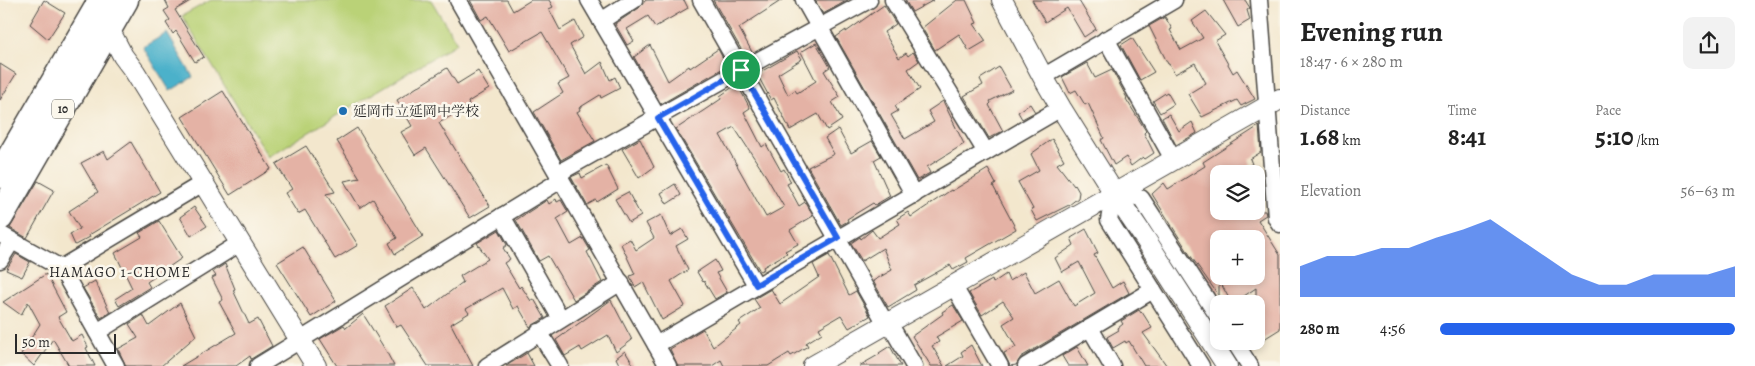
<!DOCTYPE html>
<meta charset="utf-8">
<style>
:root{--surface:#fff;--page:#f2f2f2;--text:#222;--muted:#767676;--accent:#2563eb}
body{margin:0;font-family:Alegreya,"Noto Serif JP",serif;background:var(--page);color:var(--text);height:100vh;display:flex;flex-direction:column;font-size:19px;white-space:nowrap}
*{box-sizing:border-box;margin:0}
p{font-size:16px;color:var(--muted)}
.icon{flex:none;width:28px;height:28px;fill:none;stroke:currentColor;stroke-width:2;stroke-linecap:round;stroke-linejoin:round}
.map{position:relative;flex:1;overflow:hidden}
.details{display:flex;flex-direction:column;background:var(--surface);width:475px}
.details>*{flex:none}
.controls{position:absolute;left:1210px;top:165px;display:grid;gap:10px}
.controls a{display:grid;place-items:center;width:55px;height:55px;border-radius:10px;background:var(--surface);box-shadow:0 2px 8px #0003;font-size:25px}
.scale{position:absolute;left:15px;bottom:12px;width:101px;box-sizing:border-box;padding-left:5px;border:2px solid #2b2b2b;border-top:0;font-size:14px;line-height:18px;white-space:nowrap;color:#2b2b2b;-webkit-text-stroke:4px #fbf7ec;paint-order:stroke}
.pin{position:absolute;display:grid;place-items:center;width:42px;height:42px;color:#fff;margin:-21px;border:2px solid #fff;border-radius:50%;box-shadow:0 1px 5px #0007}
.round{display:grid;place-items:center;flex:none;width:52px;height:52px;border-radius:10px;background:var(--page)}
.overview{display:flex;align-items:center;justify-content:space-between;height:85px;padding:0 20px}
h1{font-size:28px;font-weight:700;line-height:38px}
.figures{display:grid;grid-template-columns:repeat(3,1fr);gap:8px;height:85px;padding:5px 20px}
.figures div{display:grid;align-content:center}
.figures b{font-size:25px;font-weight:700}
.figures small{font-size:14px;font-weight:400}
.figures p{font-size:14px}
.chart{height:140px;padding:10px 20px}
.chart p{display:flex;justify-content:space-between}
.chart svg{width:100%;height:90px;margin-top:5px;fill:var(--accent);opacity:.7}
ul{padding:0 20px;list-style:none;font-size:16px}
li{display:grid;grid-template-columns:80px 60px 1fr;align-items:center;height:38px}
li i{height:12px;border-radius:6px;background:var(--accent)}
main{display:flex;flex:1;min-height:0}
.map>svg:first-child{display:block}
.green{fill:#bad277;stroke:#727e51}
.water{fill:#4bb1ca;stroke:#3b6e7a}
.building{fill:#e4b2a5;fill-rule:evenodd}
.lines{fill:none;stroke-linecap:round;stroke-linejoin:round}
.minor-casing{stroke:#494743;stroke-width:19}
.tertiary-casing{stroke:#494743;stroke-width:22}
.trunk-casing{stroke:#494743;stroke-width:29}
.minor{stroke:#fff;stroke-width:16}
.tertiary{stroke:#fff;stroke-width:20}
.trunk{stroke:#fff;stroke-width:26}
.route-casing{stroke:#fff;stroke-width:10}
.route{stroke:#2563eb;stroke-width:6}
.poi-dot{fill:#1f6fb2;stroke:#fbf7ec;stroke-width:2}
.labels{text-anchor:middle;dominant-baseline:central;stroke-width:5;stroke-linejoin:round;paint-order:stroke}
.shield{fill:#fbf7ec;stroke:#696865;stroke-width:1}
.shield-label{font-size:12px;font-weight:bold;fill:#2b2b2b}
.poi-label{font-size:14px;fill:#2b2b2b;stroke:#fbf7ec;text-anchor:start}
.neighbourhood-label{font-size:15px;letter-spacing:1px;fill:#2b2b2b;stroke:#fbf7ec}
</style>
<main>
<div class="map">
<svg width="1280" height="366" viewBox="0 0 1280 366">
<rect width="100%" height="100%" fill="#fbf7ec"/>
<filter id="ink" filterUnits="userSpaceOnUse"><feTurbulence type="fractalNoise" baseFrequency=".02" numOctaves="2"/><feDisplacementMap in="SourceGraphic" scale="10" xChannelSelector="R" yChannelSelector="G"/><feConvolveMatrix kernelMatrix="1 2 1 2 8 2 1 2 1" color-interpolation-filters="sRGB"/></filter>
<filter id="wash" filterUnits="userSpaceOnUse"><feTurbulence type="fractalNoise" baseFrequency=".0096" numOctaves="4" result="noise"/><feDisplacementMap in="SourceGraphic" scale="20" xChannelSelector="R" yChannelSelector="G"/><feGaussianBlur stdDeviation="1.12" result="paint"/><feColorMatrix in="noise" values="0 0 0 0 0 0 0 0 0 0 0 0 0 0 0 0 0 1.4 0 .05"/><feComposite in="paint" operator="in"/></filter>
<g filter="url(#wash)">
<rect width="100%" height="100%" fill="#f3e7cd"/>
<polygon class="green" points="211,0 431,0 457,43 268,157 182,16"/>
<polygon class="water" points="167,33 193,77 170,91 143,47"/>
<g id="blocks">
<g class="building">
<polygon points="44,0 65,13 48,39 30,24"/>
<polygon points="165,0 192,0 175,10 204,57 195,62 176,31 173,34 166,23 170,20 164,11 169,8"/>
<polygon points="470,0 507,0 513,11 531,0 549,0 553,7 549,9 560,30 575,21 583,37 570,45 586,74 602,62 610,80 615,77 620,88 601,98 600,95 579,108 580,110 577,112 595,141 561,160 534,112 563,93 558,84 569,78 542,32 509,51 488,16 481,20"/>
<polygon points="646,0 684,0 688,8 655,27 648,16 645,18 627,29 634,41 627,45 615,24 639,8"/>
<polygon points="713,0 782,0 739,28 752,52 745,56"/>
<polygon points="815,0 848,0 823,14"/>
<polygon points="905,0 934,0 912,12"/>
<polygon points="957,0 966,0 977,23 974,24 986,41 969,51 959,34 935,50 922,28"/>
<polygon points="1032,0 1080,0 1079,1 1096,29 1084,37 1067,8 1045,22"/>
<polygon points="1223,0 1245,0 1250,8 1247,10 1250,20 1238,27"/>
<polygon points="884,5 896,24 884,32 899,58 906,53 908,56 913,52 919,61 908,69 920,89 895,106 898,111 891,115 905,139 934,122 928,111 943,101 964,144 927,167 930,173 917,180 836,37 846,30 846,32"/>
<polygon points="1206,11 1225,35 1215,41 1233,73 1237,70 1255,99 1241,106 1237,100 1202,117 1188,94 1206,83 1195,63 1175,74 1169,64 1168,64 1149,26 1165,17 1172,29 1170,30 1181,50 1203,38 1192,21"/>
<polygon points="1132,38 1154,72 1140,80 1121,45"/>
<polygon points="816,43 830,67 824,71 840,97 832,102 842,120 827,130 818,114 790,130 774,98 771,100 757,74 797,51 802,59 778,74 788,95 795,90 797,93 816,81 801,52"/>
<polygon points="650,45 668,81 689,66 690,68 718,49 727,66 661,104 634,57"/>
<polygon points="1087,63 1095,78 1112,70 1127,98 1126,99 1146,131 1144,133 1154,153 1145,159 1143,157 1131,166 1126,157 1114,165 1101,140 1104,138 1088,103 1085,105 1076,90 1070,93 1062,77"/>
<polygon points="0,64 16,74 0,100"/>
<polygon points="999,67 1012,90 990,101 991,103 989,105 1003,131 989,138 964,96 983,85 980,79"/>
<polygon points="447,68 457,84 478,71 489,89 468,102 469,105 439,123 490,206 470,218 426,148 415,155 401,132 412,126 397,100"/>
<path d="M737 84 750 108 744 112 762 147 766 144 781 171 784 169 791 182 787 184 799 206 805 202 813 216 790 230 798 244 785 251 787 253 763 267 764 269 760 271 676 129 721 99 720 96ZM734 127 766 176 784 207 766 217 720 135Z"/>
<polygon points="223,91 271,169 230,195 182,117"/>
<polygon points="1167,92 1174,104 1160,113 1153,101"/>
<polygon points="1030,104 1035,112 1022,119 1018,112"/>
<polygon points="1169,114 1179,131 1192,122 1197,133 1176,145 1162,118"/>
<path d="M1259 126 1261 152 1250 159 1252 164 1233 174H1219V211H1265L1266 215 1258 220 1280 255V329L1256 344V288L1232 304 1219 280V296L1190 255 1152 194 1164 183 1168 189 1205 166 1203 162ZM1219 239H1256V276H1219Z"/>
<polygon points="357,128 423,236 395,254 389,243 397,238 373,199 360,208 344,181 360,178 337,141"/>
<polygon points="838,129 851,153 872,141 881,156 874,160 890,196 875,205 873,203 847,219 848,221 841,225 808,167 834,154 825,138"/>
<polygon points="640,139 654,167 639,178 622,149"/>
<polygon points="1052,139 1064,160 1057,164 1074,186 1075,185 1079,192 1078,198 1069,205 1037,221 1031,210 1033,209 1018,182 1039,170 1031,154"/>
<polygon points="131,142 160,192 89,235 90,237 75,245 70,234 80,229 69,211 98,192 81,163 104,151 108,159"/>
<polygon points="306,146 335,192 326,194 358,245 335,259 305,210 298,214 285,193 292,189 276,164"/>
<polygon points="606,165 618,189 597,202 596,200 587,205 571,177 580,173 582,178"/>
<polygon points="988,169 996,184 993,186 1016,229 966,258 968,262 953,270 950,265 914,285 916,290 888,307 873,281 892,270 883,248 862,261 851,243 860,237 861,239 872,230 878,238 900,224 897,219 908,212 911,217 951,190 952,191"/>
<polygon points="38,181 54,190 27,238 10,228"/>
<polygon points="675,184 681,195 667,204 661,193"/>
<polygon points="628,192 641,216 629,223 615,199"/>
<polygon points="556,199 557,202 561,200 568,212 557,219 571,245 583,238 590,250 587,252 602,282 574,300 548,256 539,261 516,220 547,200 549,204"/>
<polygon points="194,207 207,226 191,236 180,217"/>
<polygon points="661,215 670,236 682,229 688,239 676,246 688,270 671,281 685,306 662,320 643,282 635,287 630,276 635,274 621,244 630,239 636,250 654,238 646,223"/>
<polygon points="159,221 182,258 147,282 150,287 119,306 115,299 132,288 115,253 142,237 139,233"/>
<polygon points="1086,229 1098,253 1094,255 1112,288 1123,281 1129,293 1021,357 1016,365 1010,366 1004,353 1016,347 1003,324 1014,317 1003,301 982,315 969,293 992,280 993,283 1006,274 1009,281 1024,272 1035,293 1059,279 1074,306 1095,293 1079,262 1062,272 1055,258 1074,245 1071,238"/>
<polygon points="499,230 507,245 503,248 510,259 504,263 519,288 521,286 531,301 534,299 545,318 530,327 518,306 513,309 502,288 466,309 469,313 451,324 473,366 428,366 401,325 397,327 385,306 413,288 426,310 463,282 460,276 488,259 477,243"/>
<polygon points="303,247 336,301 311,317 277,263"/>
<polygon points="16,254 30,262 22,277 6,270"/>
<polygon points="829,255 849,295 856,291 870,316 849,328 841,315 819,328 822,333 806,343 808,346 791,356 789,353 768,366 724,366 721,360 712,366 678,366 670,349 703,329 713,347 741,325 739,322 760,308 754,299 771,289 780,304 819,277 813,264"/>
<polygon points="715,260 721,271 716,273 727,292 715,299 704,281 703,282 697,272"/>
<polygon points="225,264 235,289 233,290 249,324 258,319 272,346 251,359 250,356 236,366 181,366 236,333 219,302 223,300 212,278 216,276 213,272"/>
<polygon points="46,274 66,312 58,317 72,341 82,335 88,347 86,348 95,366 69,366 53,339 34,366 21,354 40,324 28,302 21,315 3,302"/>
<polygon points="95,281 110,312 101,318 83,288"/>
<polygon points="611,300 632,340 616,352 608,335 582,351 580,347 565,356 556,340"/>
<polygon points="180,303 196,336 161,366 126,366 118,349 138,338 129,324 143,315 149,326"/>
<polygon points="953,305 963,321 936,337 939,342 932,346 944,366 931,366 912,336 943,314 942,312"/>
<polygon points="1139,310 1141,313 1142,312 1152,328 1143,333 1167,366 1144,366 1129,341 1126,343 1125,341 1113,348 1107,337 1119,330 1118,328 1123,324 1121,321"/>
<polygon points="363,314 386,351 394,366 337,366 320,339 344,325 346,328"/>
<polygon points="971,345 982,366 947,366 963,356 961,352"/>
<polygon points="890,346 901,366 859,366 880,354 879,353"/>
<polygon points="1077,347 1088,366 1068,366 1062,356"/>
<polygon points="625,351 634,366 620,366 616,358"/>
<polygon points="527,353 534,366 506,366"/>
</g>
</g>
</g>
<g filter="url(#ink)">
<use href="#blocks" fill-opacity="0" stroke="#494743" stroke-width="1"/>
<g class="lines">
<g class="minor-casing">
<g id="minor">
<polyline points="458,0 668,366"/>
<polyline points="589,0 756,285"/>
<polyline points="701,0 886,324 892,328 914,366"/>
<polyline points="804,0 914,195"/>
<polyline points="893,0 986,152"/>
<polyline points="1259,0 1276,218 1280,224"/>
<polyline points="601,21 634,0"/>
<polyline points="1106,39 1173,159"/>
<polyline points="1043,77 1174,0"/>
<polyline points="502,216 561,319"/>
<polyline points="0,234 61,268 116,366"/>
<polyline points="0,260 12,241"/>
<polyline points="61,268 203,183"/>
<polyline points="953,285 1000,366"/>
<polyline points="1090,328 1112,366"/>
<polyline points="97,332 240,243"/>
<polyline points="539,332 560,366"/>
<polyline points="1234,341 1250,366"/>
<polyline points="656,345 1061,108"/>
<polyline points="258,366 556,183 564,170 741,70 869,0"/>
<polyline points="487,366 621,282"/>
<polyline points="1026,366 1153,290"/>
<polyline points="1201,366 1109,220 1114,193 1141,198 1219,318"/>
</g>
</g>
<g class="tertiary-casing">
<g id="tertiary">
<polyline points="1002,0 1043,77 1061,108 1114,193 1146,240 1227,366"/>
<polyline points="101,21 109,29 123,56 135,72 316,366"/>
<polyline points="813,366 1280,99"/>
</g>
</g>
<g class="trunk-casing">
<g id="trunk">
<polyline points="0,175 102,0"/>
<polyline points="0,217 125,0"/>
</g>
</g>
<use href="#minor" class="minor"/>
<use href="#tertiary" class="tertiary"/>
<use href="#trunk" class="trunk"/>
</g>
</g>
<g class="lines" filter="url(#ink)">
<g class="route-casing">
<polygon id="route" points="741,70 838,238 756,285 658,118"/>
</g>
<use href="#route" class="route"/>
</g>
<circle class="poi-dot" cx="343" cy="111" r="5"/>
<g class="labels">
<rect class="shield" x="52" y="99.5" width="22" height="19" rx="4"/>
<g class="shield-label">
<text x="63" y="109">10</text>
</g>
<g class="poi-label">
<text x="353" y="111">延岡市立延岡中学校</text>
</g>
<g class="neighbourhood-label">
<text x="120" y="272">HAMAGO 1-CHOME</text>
</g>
</g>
</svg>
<div class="controls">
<a><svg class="icon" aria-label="layers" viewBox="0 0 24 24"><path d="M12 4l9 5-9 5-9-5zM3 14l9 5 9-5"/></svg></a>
<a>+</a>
<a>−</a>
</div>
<div class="scale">50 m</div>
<div class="pin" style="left:741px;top:70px;background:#1e9e55"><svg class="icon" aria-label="arrive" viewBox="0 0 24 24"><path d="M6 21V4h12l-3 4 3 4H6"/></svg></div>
</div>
<section class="details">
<div class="overview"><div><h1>Evening run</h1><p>18:47 · 6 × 280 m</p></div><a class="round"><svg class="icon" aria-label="share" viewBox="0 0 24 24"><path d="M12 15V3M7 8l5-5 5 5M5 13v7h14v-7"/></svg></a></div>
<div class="figures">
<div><p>Distance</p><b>1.68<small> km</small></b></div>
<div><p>Time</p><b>8:41</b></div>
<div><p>Pace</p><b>5:10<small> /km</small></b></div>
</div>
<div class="chart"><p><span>Elevation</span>56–63 m</p>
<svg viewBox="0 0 160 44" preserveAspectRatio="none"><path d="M0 44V29L10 24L20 24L30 20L40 20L50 15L60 11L70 6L80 15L90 24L100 33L110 38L120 38L130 33L140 33L150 33L160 29V44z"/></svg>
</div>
<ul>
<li><b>280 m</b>4:56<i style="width:100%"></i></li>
</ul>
</section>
</main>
